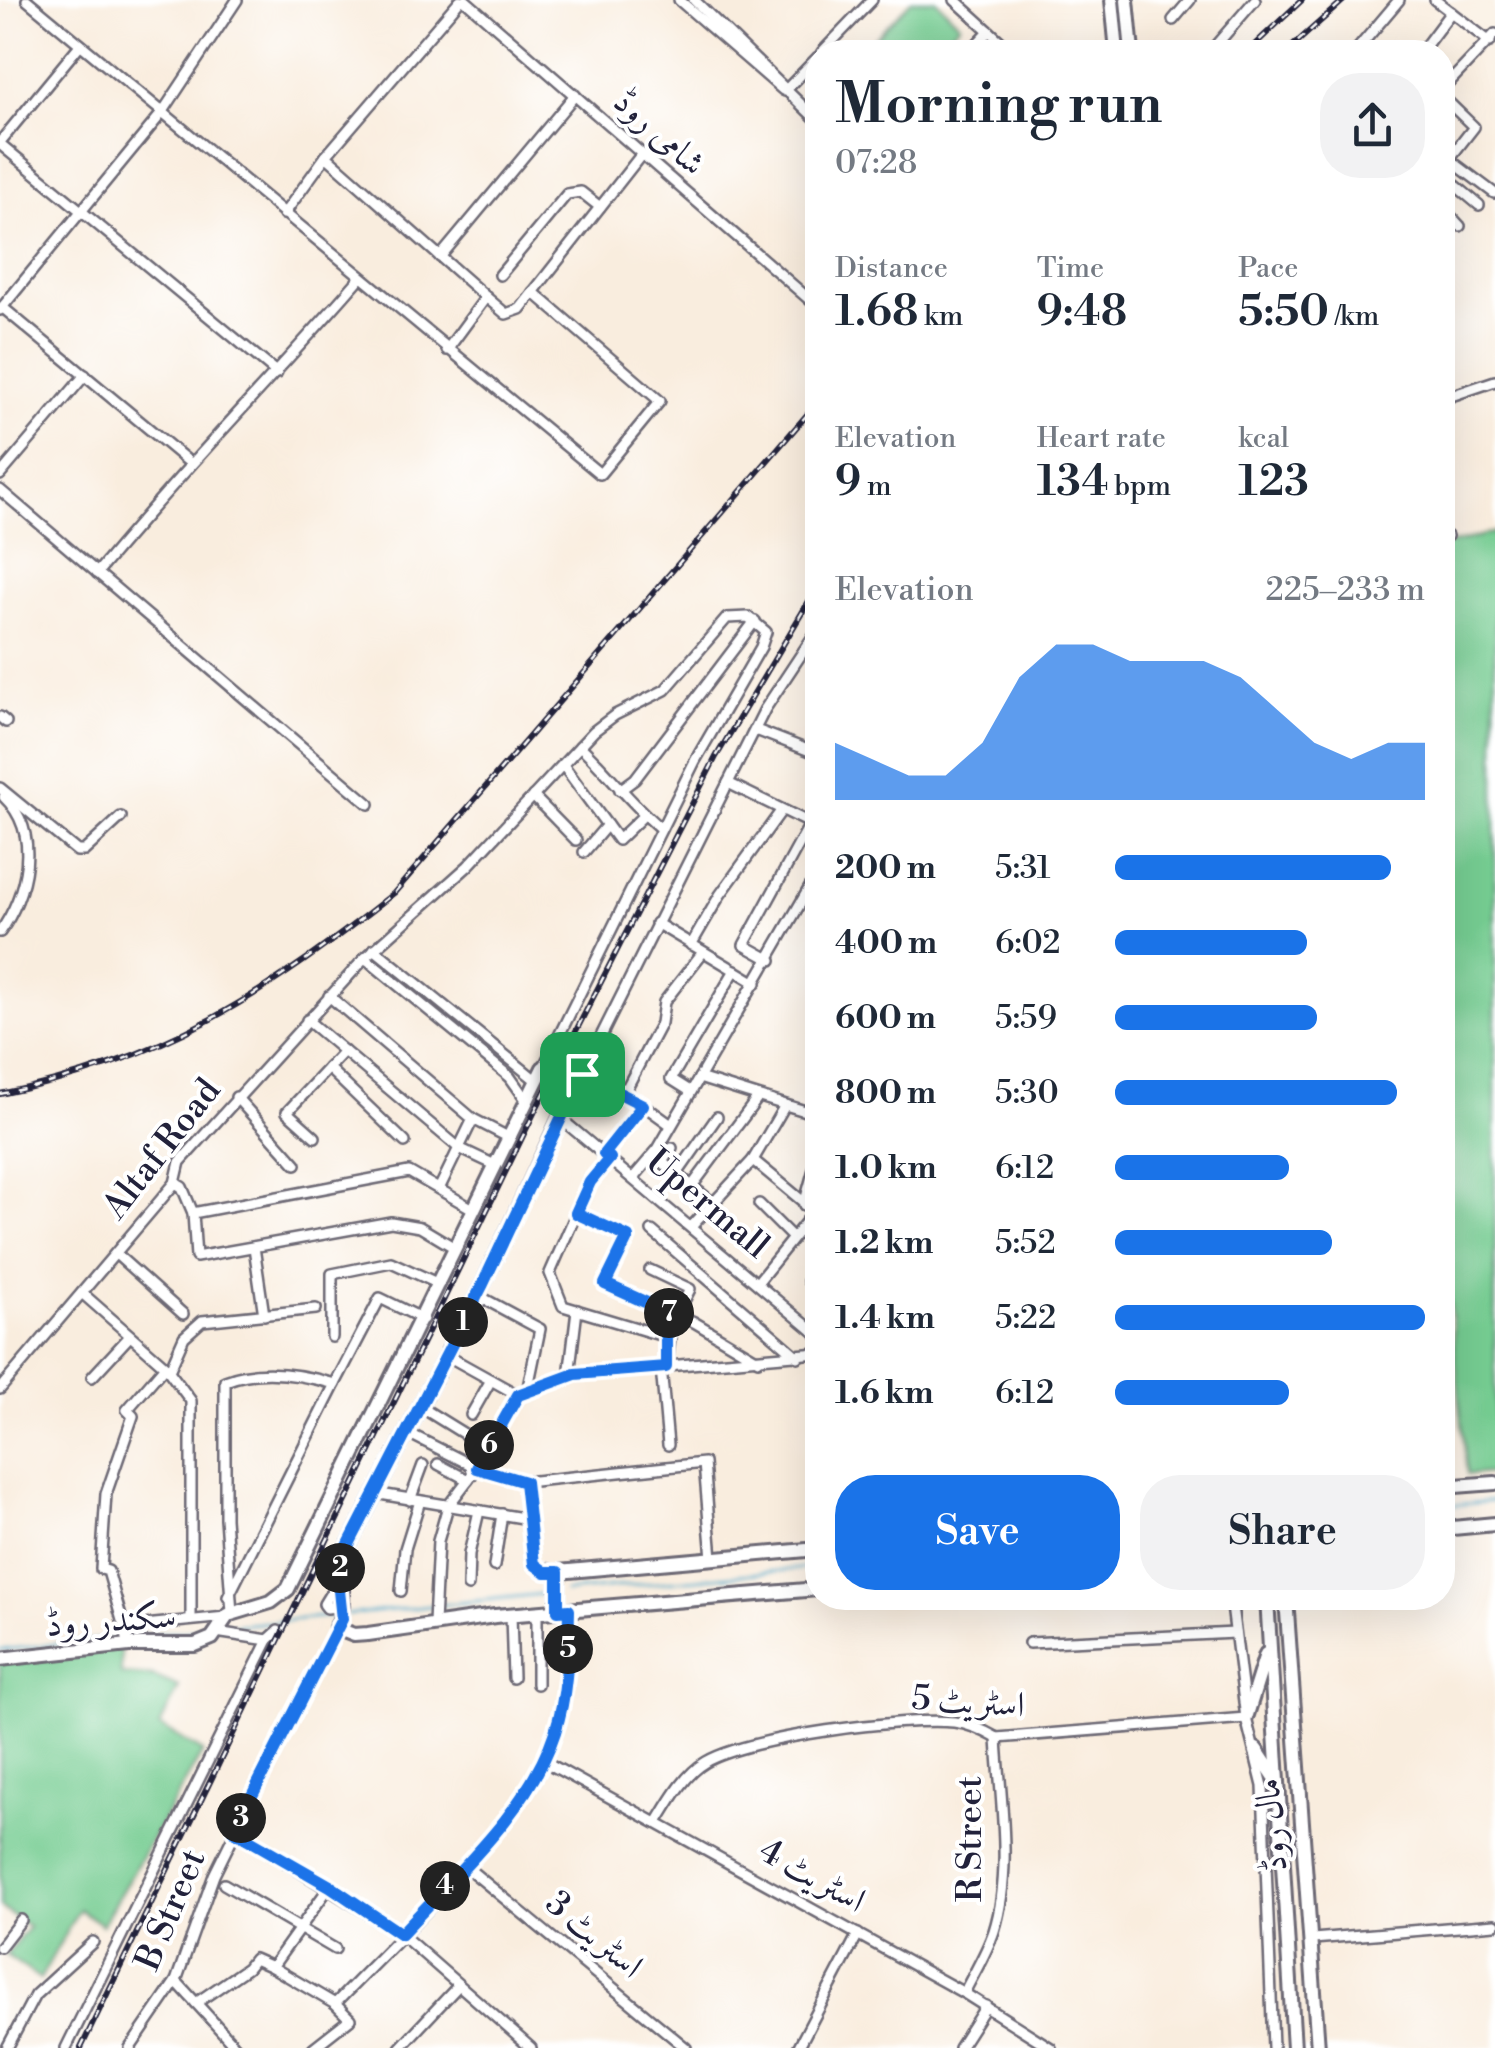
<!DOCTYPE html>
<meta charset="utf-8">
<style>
:root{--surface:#fff;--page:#f2f2f3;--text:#1f2937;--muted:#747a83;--accent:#1a73e8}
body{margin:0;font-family:"Libre Bodoni",Amiri,serif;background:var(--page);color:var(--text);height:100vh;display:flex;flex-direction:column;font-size:38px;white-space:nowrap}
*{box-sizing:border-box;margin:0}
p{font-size:32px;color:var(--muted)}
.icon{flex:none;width:55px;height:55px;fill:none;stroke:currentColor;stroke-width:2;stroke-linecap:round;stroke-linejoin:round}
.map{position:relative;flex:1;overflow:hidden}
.panel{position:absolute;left:805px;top:40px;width:650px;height:1570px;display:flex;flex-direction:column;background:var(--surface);border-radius:40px;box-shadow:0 10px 40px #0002}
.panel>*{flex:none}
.pin{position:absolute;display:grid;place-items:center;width:85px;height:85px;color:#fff;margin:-42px;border-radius:20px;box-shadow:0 5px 15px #0006}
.km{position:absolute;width:50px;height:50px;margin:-25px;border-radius:50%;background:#222;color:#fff;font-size:28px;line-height:50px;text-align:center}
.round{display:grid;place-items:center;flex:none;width:105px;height:105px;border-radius:40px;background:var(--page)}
.overview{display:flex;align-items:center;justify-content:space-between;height:170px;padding:0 30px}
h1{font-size:55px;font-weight:600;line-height:75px}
.figures{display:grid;grid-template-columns:repeat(3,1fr);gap:15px;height:170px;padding:10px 30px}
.figures div{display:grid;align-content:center}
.figures b{font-size:42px;font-weight:600}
.figures small{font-size:28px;font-weight:400}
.figures p{font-size:28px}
.chart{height:280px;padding:20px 30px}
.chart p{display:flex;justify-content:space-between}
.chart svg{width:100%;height:180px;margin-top:10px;fill:var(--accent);opacity:.7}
.action{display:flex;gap:20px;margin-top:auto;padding:20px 30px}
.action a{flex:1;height:115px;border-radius:40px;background:var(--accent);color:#fff;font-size:40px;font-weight:600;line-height:115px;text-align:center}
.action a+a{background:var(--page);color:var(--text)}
ul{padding:0 30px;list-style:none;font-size:32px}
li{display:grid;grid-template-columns:160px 120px 1fr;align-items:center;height:75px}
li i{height:25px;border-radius:12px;background:var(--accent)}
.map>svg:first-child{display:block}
.green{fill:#75cc91;stroke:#4c7766;stroke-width:2.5}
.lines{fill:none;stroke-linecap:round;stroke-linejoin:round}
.stream{stroke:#4aa9c9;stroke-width:2.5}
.street-casing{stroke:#6d6974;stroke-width:14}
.secondary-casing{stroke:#6d6974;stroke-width:18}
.street{stroke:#fff;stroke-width:9}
.secondary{stroke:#fff;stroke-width:12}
.rail-casing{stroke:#22223b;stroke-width:6}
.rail{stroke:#fff;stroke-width:2.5;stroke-dasharray:8;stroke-linecap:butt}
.route-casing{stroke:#fff;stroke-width:20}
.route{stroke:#1a73e8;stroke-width:12}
.labels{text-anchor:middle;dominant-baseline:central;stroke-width:8;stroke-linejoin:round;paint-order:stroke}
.street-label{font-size:35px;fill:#22223b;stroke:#fff}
</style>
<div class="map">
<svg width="1495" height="2048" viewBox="0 0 1495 2048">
<rect width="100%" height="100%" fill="#fff"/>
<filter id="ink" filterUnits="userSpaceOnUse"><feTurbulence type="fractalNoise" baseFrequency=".01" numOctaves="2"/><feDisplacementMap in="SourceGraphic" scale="20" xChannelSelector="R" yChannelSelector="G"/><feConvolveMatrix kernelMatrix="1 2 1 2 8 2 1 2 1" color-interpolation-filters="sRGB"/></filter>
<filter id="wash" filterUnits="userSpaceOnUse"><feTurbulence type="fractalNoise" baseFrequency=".0048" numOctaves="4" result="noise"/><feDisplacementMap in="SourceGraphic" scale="40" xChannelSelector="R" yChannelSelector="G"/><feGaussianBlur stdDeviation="2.25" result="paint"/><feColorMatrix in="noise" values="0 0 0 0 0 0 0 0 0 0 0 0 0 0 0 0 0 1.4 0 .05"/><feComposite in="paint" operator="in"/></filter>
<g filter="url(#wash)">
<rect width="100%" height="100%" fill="#f9edde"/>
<g class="green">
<polygon points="912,0 936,0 960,24 932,52 861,52"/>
<polygon points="1495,532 1495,1473 1467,1475 1442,1223 1442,546"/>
<polygon points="121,1648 121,1674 153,1676 179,1687 160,1726 203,1752 102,1925 79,1909 40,1979 6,1955 29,1927 0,1907 0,1658"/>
</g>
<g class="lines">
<g class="stream">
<polyline points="1442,1506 1495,1501"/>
<polyline points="565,1592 818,1567"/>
<polyline points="346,1615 552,1593"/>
<polyline points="227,1626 333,1616"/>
<polyline points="133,1636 214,1628"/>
<polyline points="0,1650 125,1637"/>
</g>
</g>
</g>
<g filter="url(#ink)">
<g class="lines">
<g class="street-casing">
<g id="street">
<polyline points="27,0 600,474 660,401 533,292"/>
<polyline points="460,0 326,156 486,297"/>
<polyline points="465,0 818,307"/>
<polyline points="679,0 783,90"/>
<polyline points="694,0 818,121"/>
<polyline points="955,0 1012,52"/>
<polyline points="1435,0 1490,42"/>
<polyline points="1173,20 1190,0"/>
<polyline points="822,52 872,0"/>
<polyline points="969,52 989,31"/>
<polyline points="1210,52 1255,0"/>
<polyline points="1355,52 1399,0"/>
<polyline points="1421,52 1451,12"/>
<polyline points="1442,90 1495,34"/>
<polyline points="785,91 818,57"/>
<polyline points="1442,96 1474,127 1442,168"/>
<polyline points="0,142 79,46"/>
<polyline points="0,144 277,373"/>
<polyline points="1450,160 1494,193"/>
<polyline points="1442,174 1479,205"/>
<polyline points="1442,207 1460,226"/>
<polyline points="284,214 326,156"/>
<polyline points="440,257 575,95"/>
<polyline points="500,275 567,194 581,192 600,207"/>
<polyline points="2,307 189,462"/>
<polyline points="0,310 162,113 237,0"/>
<polyline points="447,350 486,297 506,314 520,309 641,155"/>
<polyline points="1442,399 1495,381"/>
<polyline points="0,475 85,375"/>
<polyline points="0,490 369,804"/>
<polyline points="1442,536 1447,536"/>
<path d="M97 573C181 471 273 378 360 278"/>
<polyline points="818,629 765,709 560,1118 818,1335"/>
<polyline points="0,717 6,722"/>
<polyline points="756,730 818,754"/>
<path d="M580 746C609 773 630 803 661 829"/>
<polyline points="563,765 618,840 644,815"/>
<polyline points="728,783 818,827"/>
<polyline points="0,788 77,851 84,851 121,817"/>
<polyline points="620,790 635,779 755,621"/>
<polyline points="533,796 576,840"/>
<polyline points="584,852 607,825"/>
<polyline points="656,923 756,983"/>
<path d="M0 932C27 895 42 833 4 797"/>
<polyline points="691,945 720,895 781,811"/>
<polyline points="374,949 537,1081"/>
<polyline points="365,958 510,1077 527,1101"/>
<polyline points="771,960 744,945 810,824"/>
<polyline points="329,996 473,1119 508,1137"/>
<polyline points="307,1020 459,1148 495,1165"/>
<polyline points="328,1068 405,1142"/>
<polyline points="582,1074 635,1099 671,1125"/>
<polyline points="699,1078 818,1115"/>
<polyline points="690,1091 671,1079 735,970"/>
<polyline points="624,1093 661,1023 664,1002 703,952"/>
<polyline points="236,1097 296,1164"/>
<polyline points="315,1137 287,1112 344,1051"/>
<polyline points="672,1148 662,1162 713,1203"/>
<polyline points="604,1153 643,1105"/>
<polyline points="610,1158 590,1182 550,1273 563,1306 670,1338 667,1367"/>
<polyline points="753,1160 818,1214"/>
<polyline points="677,1174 717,1117"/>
<polyline points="634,1177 658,1149 818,873"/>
<polyline points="175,1183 182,1187 193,1213 409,1172 473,1209"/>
<polyline points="692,1186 757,1099"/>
<polyline points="439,1189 473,1119"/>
<polyline points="759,1204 792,1237"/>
<polyline points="804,1205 818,1155"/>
<polyline points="193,1213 196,1257 391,1222 420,1227 455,1248"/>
<polyline points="576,1213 628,1237 605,1284 694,1322 758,1360"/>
<polyline points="691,1227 753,1160 784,1107"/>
<polyline points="652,1231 798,1357"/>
<polyline points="254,1247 264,1315"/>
<polyline points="116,1254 183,1314"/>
<polyline points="650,1270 690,1289 666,1337"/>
<polyline points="808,1281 818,1289"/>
<polyline points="757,1283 814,1212"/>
<polyline points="82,1293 165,1366 127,1410 133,1416 106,1494 101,1569 108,1571 129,1645"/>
<polyline points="477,1295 540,1329 527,1392"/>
<polyline points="332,1337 332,1274 391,1262 439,1284"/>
<polyline points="446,1355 518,1395"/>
<polyline points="165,1366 191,1401 191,1618"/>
<polyline points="661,1367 668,1445"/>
<polyline points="169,1371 184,1337 202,1321 316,1309"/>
<polyline points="569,1376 577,1310"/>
<polyline points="92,1377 130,1336"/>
<polyline points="335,1384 380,1298 423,1319"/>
<polyline points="0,1389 175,1183 180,1162 365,958 468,866 594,731 615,715 665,690 727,618 748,617 766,632 761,647 695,761 543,1068"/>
<polyline points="419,1406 487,1448"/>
<polyline points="471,1415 491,1380"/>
<polyline points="406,1432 477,1468 525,1482 534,1565 558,1572"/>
<polyline points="438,1464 468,1480"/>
<polyline points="525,1482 704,1463 712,1558"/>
<polyline points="374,1493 529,1519"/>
<polyline points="410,1500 423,1465"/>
<polyline points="494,1566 502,1514"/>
<polyline points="338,1581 324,1604 327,1608 343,1606"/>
<polyline points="468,1586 469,1554 479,1511"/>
<polyline points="401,1591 405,1549 420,1501"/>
<path d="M228 1597 335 1384C301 1374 260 1367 225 1381V1518L232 1613"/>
<polyline points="1231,1598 1246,1718 1263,1786 1273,2048"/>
<polyline points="537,1613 537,1684"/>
<polyline points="511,1615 513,1678"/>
<polyline points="434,1623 438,1541 448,1506 477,1468 518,1395 575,1374 818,1353"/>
<polyline points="124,1627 226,1617"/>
<polyline points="216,1632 268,1640"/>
<polyline points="1029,1643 1235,1633"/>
<polyline points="542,1760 964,1993 1051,2048"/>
<path d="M658 1821C670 1801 685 1774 706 1762 749 1737 903 1717 954 1722 970 1724 983 1730 997 1738L1246 1718"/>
<polyline points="235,1831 401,1934 531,2048"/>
<polyline points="464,1865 686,2048"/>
<polyline points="224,1884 335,1949"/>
<polyline points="1313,1939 1495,1924"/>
<polyline points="0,1947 21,1920"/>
<path d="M272 1967 335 2004C401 1934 527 1823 555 1732 568 1692 568 1652 569 1610"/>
<polyline points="176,1981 237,2048"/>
<path d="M964 1993C974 1973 987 1952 994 1931 1013 1871 1000 1799 997 1738"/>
<polyline points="196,2003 247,1968 254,1959 272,1967 330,1886"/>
<polyline points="7,2048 35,1995 93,1942"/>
<polyline points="66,2048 268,1640 278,1631"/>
<polyline points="130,2048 176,1981 214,1875 336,1628"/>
<polyline points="313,2048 350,2019 335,2004"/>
<polyline points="400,2048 459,1985"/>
<polyline points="798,2048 858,1934"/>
<polyline points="959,2048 986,2006"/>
</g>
</g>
<g class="secondary-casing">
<g id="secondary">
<polyline points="1112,0 1117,52"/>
<polyline points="1127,0 1132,52"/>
<path d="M560 1118 483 1284 346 1550C336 1578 349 1608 336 1628L354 1635 368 1634 495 1616 818 1589"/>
<polyline points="1442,1487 1495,1483"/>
<polyline points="1442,1529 1495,1524"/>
<polyline points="1267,1598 1294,2048"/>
<polyline points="1286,1598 1318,2048"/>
<polyline points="558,1611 558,1572 818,1549"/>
<polyline points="0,1659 129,1645 195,1645 212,1638 228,1615 271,1602 288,1589 543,1068"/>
<polyline points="1246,1718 1266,1654"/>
<polyline points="1256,1749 1278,1782"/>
</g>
</g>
<use href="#street" class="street"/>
<use href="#secondary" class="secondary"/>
<g class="rail-casing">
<g id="rail">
<polyline points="1248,51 1302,0"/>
<polyline points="1286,52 1344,0"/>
<path d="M0 1094C164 1061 265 995 394 893L818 402"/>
<polyline points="81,2048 536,1109 716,757 818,586"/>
</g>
</g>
<use href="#rail" class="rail"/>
</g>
</g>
<g class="lines" filter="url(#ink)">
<g class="route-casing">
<path id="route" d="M582 1074 643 1105 604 1154 610 1158 590 1182 576 1213 628 1237 605 1284 676 1316 666 1337V1367L575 1374 518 1395 477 1468 525 1482 534 1564 545 1572H558V1611L569 1610C568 1652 568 1693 555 1732 529 1811 456 1874 401 1934L330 1886 234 1831 342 1619 338 1581 346 1550 483 1284Z"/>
</g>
<use href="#route" class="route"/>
</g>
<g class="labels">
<g class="street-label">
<text transform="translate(659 133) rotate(42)">شامی روڈ</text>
<text transform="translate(162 1149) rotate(-52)">Altaf Road</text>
<text transform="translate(707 1204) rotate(40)">Upermall</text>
<text transform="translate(111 1621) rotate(-4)">سکندر روڈ</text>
<text transform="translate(968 1702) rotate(4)">اسٹریٹ 5</text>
<text transform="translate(1272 1825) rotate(-95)">مال روڈ</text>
<text transform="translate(970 1839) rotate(-90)">R Street</text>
<text transform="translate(812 1876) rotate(29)">اسٹریٹ 4</text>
<text transform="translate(171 1910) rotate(-67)">B Street</text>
<text transform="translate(594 1935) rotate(40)">اسٹریٹ 3</text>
</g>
</g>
</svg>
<div class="pin" style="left:582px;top:1074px;background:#1e9e55"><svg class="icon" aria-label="arrive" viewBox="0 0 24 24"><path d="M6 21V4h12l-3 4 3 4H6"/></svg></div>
<b class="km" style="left:463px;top:1322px">1</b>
<b class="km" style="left:340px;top:1568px">2</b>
<b class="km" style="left:241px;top:1818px">3</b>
<b class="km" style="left:445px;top:1886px">4</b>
<b class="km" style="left:568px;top:1649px">5</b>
<b class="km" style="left:489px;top:1445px">6</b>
<b class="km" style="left:669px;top:1313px">7</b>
<section class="panel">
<div class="overview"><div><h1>Morning run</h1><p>07:28</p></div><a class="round"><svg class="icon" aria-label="share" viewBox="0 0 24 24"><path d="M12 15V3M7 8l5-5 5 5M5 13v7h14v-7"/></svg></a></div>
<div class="figures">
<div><p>Distance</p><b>1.68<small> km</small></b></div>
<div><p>Time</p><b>9:48</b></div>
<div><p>Pace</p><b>5:50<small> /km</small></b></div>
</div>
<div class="figures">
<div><p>Elevation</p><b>9<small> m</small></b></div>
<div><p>Heart rate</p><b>134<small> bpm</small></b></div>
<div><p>kcal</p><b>123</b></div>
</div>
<div class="chart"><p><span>Elevation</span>225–233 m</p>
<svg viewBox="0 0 160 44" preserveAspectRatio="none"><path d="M0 44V30L10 34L20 38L30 38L40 30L50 14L60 6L70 6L80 10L90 10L100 10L110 14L120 22L130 30L140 34L150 30L160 30V44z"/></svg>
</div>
<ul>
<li><b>200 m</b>5:31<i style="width:89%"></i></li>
<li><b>400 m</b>6:02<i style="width:62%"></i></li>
<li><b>600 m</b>5:59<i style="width:65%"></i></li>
<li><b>800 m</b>5:30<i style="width:91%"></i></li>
<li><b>1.0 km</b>6:12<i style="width:56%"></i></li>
<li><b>1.2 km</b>5:52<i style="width:70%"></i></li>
<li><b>1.4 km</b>5:22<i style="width:100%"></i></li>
<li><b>1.6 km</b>6:12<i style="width:56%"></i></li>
</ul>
<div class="action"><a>Save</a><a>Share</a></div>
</section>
</div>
